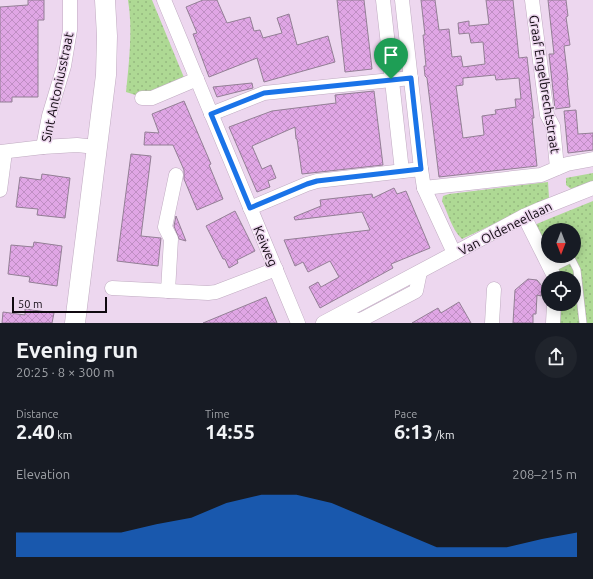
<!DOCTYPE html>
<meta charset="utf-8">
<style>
:root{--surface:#171b24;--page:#20242c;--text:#f1f3f6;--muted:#9ea1a6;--accent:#1a73e8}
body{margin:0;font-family:Ubuntu,sans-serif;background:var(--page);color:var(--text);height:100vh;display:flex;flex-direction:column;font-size:15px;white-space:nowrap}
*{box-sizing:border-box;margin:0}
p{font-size:13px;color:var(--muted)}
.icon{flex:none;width:22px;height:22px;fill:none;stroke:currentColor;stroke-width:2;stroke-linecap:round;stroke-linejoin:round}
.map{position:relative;height:323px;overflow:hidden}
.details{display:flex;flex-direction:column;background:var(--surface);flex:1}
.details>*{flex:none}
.needle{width:26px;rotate:180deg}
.buttons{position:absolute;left:541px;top:223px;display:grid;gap:8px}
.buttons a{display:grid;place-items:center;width:40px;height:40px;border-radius:50%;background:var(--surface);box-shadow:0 2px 10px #0003;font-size:20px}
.scale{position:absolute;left:12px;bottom:10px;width:95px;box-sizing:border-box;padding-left:4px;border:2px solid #100910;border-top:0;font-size:11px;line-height:14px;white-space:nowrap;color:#100910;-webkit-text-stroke:3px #edd7ef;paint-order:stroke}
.pin{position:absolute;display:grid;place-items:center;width:34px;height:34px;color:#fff;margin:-41px -17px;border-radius:50% 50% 50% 0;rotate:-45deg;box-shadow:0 0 4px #0007}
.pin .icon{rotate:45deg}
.round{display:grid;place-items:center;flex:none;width:42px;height:42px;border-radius:21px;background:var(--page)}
.summary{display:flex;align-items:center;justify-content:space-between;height:68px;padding:0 16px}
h1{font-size:22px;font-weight:700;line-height:30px}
.figures{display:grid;grid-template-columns:repeat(3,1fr);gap:6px;height:68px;padding:4px 16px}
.figures div{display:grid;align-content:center}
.figures b{font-size:20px;font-weight:700}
.figures small{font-size:11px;font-weight:400}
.figures p{font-size:11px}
.chart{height:112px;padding:8px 16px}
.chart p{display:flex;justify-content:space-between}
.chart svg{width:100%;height:72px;margin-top:4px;fill:var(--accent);opacity:.7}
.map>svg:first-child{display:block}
.grass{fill:url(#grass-dots)}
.building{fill:url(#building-cross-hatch);stroke:#937f95;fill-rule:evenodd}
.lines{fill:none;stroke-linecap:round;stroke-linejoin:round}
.lane-casing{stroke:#bfaac0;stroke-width:8}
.street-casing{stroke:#bfaac0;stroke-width:15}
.secondary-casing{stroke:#bfaac0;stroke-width:21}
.lane{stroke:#fff;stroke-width:7}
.street{stroke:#fff;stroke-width:14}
.secondary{stroke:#fff;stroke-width:20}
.route-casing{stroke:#fff;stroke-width:8}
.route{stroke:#1a73e8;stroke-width:5}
.labels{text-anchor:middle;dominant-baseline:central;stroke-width:3;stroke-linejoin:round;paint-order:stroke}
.street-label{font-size:13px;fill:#100910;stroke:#edd7ef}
</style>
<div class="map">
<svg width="593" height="323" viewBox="0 0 593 323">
<defs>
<pattern id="grass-dots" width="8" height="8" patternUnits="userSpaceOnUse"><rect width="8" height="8" fill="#aed994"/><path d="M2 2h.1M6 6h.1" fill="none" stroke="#95b97f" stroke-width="1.8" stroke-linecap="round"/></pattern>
<pattern id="building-cross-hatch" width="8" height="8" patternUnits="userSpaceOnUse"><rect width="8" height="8" fill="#e0a6e5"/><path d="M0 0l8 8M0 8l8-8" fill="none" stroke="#bf8ec3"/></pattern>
</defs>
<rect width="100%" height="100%" fill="#edd7ef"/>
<g class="grass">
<path d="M128 0H152L185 80 145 98 126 92C129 63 133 29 128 0Z"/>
<polygon points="593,173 593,181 571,189 566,185 566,178"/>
<path d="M548 182 549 198 462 239C452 230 448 213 442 201L443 196 449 194Z"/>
<polygon points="593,201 593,323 556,323 558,304 574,304 574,278 559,278 549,256 574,256 574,230 548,230 548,255 532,226 551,218"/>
</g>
<g class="building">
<polygon points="28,0 44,0 44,20 38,20 38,97 12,97 12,102 0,102 0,7 28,5"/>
<polygon points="203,0 217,0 227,23 250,17 254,31 260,30 263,38 282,33 277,18 289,14 297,45 328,36 335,62 264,82 257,58 209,77 193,34 197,33 186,7"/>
<polygon points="337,0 364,0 372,69 345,72"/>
<path d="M421 0H435L439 30 449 29 452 57 461 56 463 67 485 64 483 42 471 43 469 33 459 34 458 23 469 21V26L489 24 486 0H513L519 58 527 57 534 118H532L537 166 439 177 427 78 425 76 424 66H426L423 35H425ZM495 75 496 80 519 78 521 99H515L516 107 495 110 496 114 482 116 484 135 463 138 456 86 463 85V78Z"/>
<polygon points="548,0 566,0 568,16 566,17 570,45 564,46 568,80 567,80 570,107 555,109 549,54 554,54"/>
<polygon points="252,83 253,88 217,97 213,87"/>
<polygon points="374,91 383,165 302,174 297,139 296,139 295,127 252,146 262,169 271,165 276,178 268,181 270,187 257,192 229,127 272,111 336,103 335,95"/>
<polygon points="184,101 211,164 209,165 223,199 197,210 184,179 184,170 173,145 144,145 145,132 159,133 152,114"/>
<polygon points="576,110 578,134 593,133 593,150 568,153 564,111"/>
<polygon points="131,154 151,156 141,236 161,238 158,266 117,261"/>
<polygon points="42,174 70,178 65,218 37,215 38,209 16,207 20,177 41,180"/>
<polygon points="394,188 397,194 406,191 430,248 391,264 393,268 320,308 309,287 318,282 321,287 339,277 330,261 308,272 303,262 295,266 284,240 370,230 362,212 295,220 294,217 321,206 320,200 372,194 373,198"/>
<polygon points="235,211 255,251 237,260 238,263 229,268 225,259 223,259 206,226"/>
<polygon points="176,216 186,241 179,239 174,226"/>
<polygon points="34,242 62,246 57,286 29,282 30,277 8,274 11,245 33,247"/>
<polygon points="528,279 537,280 542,286 541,296 537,295 536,314 533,314 533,323 513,323 515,290"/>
<polygon points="266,297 277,323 203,323"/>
<polygon points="459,302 471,323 412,323 438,308 441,313"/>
<polygon points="25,309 54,313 52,323 2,323 3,312 25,315"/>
</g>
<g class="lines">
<g class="lane-casing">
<g id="lane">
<polyline points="570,256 577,270 583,323"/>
<polyline points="551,269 571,259"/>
</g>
</g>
<g class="street-casing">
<g id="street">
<polyline points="164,0 298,323"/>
<polyline points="383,0 402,171"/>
<polyline points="402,0 421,169 424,188 454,253"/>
<polyline points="532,0 547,115 553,126 557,168"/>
<polyline points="142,98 152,98 197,79"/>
<polyline points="211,114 264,93 411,78"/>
<polyline points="43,147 49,116 64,66 70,30 70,0"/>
<polyline points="0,152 43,147 77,145 96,147"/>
<polyline points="424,188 541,175 567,164 593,159"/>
<polyline points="0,190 5,152"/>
<polyline points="250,208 307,184 317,181 421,169"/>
<polyline points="524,216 555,278"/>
<polyline points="112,288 208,293 216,292 276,269"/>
<polyline points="168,291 171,239 165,227 176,175"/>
<polyline points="334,318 361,320 416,291 420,272"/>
<polyline points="323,323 524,216 540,209 593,188"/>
<polyline points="492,323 494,289"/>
<polyline points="553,323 554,304"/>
</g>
</g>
<g class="secondary-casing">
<polyline id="secondary" points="75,323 106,75 107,36 105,0"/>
</g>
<use href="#lane" class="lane"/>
<use href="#street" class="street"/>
<use href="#secondary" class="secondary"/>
</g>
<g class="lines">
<g class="route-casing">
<polygon id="route" points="411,78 421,169 317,181 307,184 250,208 211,114 264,93"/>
</g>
<use href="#route" class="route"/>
</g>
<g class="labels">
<g class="street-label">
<text transform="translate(545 84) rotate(81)">Graaf Engelbrechtstraat</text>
<text transform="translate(57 87) rotate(-78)">Sint Antoniusstraat</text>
<text transform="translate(505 228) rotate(-27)">Van Oldeneellaan</text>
<text transform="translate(266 246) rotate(67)">Keiweg</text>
</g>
</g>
</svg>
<div class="buttons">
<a><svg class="needle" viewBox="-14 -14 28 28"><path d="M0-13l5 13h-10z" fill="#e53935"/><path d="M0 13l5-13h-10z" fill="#9ea1a6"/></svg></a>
<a><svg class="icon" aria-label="locate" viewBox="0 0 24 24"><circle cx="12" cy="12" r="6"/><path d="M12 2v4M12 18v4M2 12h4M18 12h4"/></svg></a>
</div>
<div class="scale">50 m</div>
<div class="pin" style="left:391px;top:79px;background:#1e9e55"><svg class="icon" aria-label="arrive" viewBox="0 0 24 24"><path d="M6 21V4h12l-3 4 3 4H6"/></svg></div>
</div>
<section class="details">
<div class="summary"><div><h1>Evening run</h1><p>20:25 · 8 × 300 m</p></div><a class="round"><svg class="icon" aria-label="share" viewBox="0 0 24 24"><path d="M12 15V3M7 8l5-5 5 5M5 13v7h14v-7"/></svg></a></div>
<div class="figures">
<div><p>Distance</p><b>2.40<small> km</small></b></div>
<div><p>Time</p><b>14:55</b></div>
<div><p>Pace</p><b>6:13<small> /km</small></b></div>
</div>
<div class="chart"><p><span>Elevation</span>208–215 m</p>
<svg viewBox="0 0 160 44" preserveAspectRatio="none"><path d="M0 44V29L10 29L20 29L30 29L40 24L50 20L60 11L70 6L80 6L90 11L100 20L110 29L120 38L130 38L140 38L150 33L160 29V44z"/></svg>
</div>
</section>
